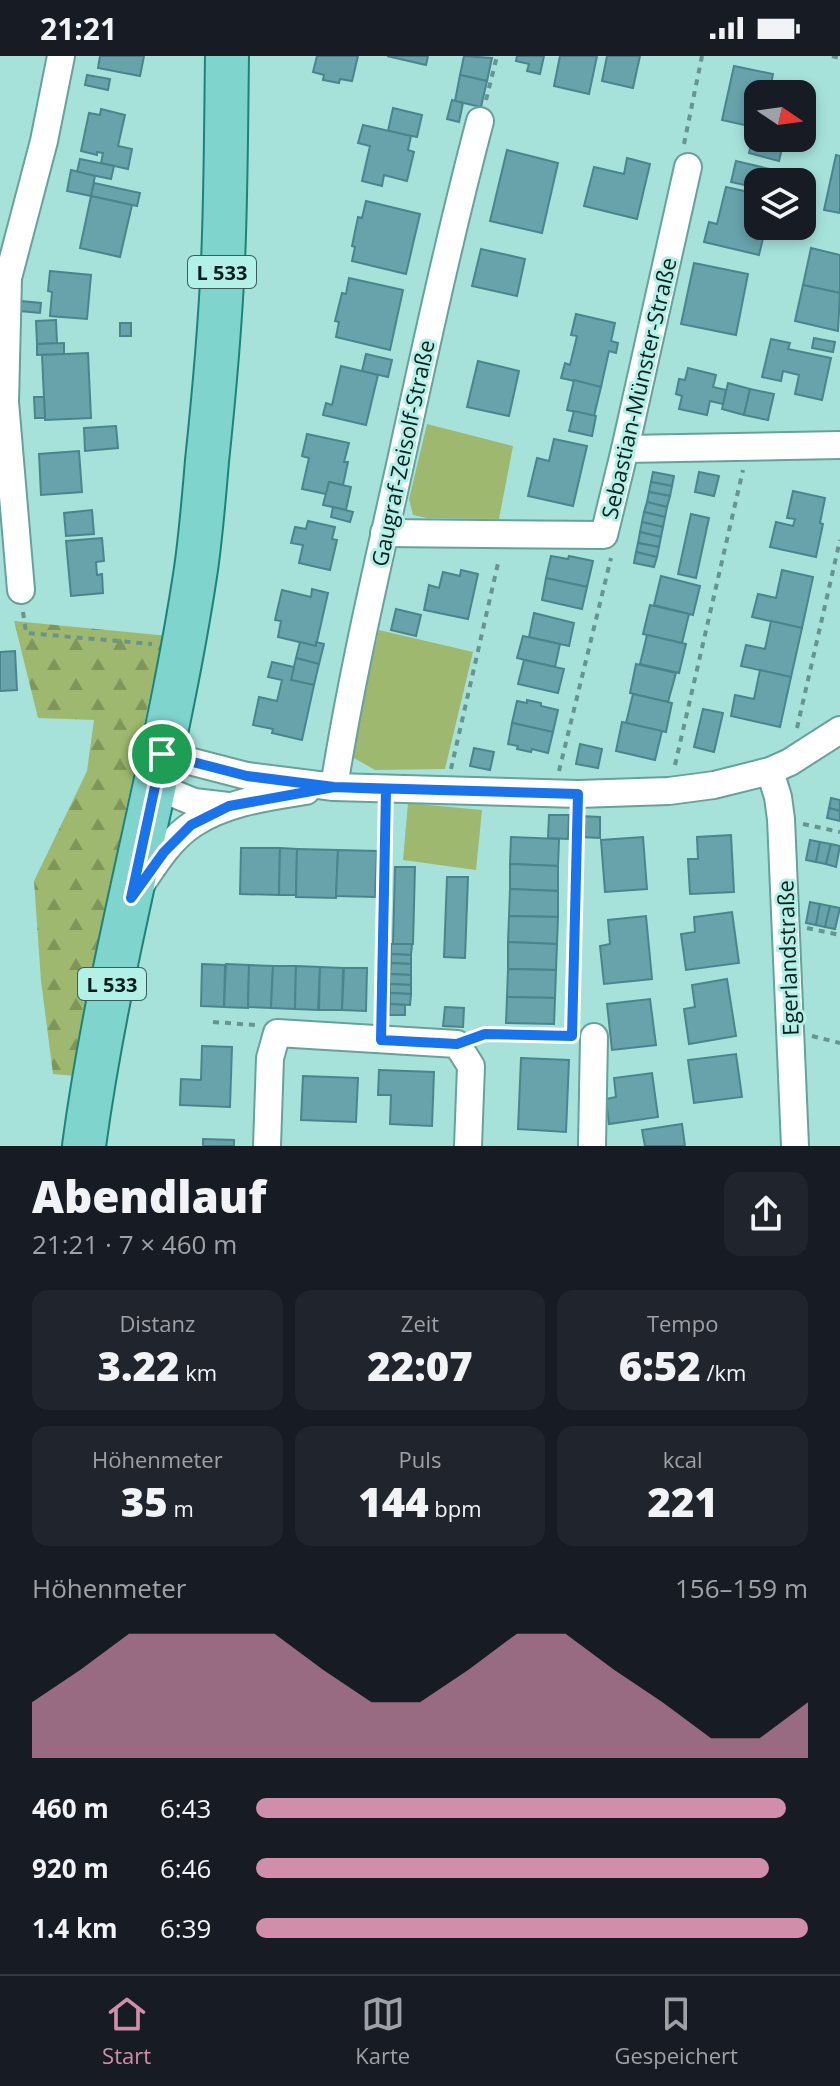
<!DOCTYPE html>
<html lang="de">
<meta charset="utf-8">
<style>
:root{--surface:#171b24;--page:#20242c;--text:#f1f3f6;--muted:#9ea1a6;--line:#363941;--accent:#d08eaa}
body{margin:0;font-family:"Open Sans",sans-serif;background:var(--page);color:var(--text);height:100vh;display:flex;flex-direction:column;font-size:30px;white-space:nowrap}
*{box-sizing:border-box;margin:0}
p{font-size:26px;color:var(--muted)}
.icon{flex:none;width:44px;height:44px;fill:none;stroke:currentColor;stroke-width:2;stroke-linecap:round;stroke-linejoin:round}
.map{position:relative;height:1090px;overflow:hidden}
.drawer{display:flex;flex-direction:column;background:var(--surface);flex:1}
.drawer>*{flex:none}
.needle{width:52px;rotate:103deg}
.tools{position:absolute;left:744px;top:24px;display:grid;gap:16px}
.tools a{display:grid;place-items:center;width:72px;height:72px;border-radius:16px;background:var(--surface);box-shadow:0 4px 12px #0003;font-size:40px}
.pin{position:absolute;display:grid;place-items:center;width:68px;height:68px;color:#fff;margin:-34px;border:4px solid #fff;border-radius:50%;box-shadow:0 2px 8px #0007}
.round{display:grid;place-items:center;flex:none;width:84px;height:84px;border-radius:16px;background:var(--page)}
.headline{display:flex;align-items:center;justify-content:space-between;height:136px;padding:0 32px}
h1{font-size:44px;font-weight:800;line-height:60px}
.stats{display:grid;grid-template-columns:repeat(3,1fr);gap:12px;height:136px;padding:8px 32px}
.stats div{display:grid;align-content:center;border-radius:16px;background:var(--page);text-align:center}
.stats b{font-size:40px;font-weight:800}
.stats small{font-size:22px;font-weight:400}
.stats p{font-size:22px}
.chart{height:224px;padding:16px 32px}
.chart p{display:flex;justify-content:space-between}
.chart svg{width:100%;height:144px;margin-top:8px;fill:var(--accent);opacity:.7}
ul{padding:0 32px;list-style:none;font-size:26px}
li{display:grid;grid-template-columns:128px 96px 1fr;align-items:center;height:60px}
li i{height:20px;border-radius:10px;background:var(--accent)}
.status{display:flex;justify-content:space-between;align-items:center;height:56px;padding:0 40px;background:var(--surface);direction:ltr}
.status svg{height:22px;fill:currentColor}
.dock{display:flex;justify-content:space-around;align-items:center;height:112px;border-top:2px solid var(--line);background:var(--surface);font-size:22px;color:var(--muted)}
.dock a{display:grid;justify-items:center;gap:4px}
.dock .active{color:var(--accent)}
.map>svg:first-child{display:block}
.green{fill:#9eb96f}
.forest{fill:url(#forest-firs)}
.building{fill:#68a3ab;stroke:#4a858c;stroke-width:2}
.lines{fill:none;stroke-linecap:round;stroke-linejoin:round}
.street-casing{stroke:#67a29a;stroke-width:30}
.primary-casing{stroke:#1d8379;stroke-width:46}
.path{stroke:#66948e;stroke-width:4;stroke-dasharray:6 6;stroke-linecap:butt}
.street{stroke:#fff;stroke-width:26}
.primary{stroke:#7fd4cd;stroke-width:42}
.route-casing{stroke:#fff;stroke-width:16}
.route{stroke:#1a73e8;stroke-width:10}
.labels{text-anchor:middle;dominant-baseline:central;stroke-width:6;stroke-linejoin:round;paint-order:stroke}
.shield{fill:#b3f0e7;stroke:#3b5e5a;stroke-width:2}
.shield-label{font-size:20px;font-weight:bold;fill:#07201d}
.street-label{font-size:22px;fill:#07201d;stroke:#b3f0e7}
</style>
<div class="status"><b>21:21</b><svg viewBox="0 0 49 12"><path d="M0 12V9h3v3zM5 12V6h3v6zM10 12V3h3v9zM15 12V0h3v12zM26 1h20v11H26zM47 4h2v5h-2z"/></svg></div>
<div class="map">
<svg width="840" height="1090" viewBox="0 0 840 1090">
<defs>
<pattern id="forest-firs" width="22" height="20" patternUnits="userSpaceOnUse" patternTransform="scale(2)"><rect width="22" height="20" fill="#9eb96f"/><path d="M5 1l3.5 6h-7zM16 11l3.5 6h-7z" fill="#7f965b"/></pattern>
</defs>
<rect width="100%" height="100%" fill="#a6e2da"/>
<g class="green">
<polygon points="427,368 513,390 499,463 427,462 413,459 409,443"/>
<polygon points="379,574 473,596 445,713 375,714 354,702 355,677"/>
<polygon points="408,747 482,754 476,814 403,804"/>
</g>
<polygon class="forest" points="14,565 169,580 153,625 104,858 75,1020 53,1018 41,925 34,825 87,715 94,664 38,662"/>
<g class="building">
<polygon points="100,0 144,0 140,20 98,12"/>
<polygon points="317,0 358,0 352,25 340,23 339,27 323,24 324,19 313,16"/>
<polygon points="387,0 428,0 426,9"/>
<polygon points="464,0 492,2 487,25 460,19"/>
<polygon points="517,0 544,0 540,18 527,15 529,8 516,5"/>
<polygon points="560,0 597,0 589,38 554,30"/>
<polygon points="607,0 640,0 633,32 602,25"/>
<polygon points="734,10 773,18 769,38 758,38 758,72 722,64"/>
<polygon points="87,19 110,23 108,34 85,29"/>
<polygon points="460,19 487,25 481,51 455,45"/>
<polygon points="452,44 463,47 459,66 447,63"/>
<polygon points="393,52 422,59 417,81 388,75"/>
<polygon points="101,53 125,59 118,90 132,93 128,113 101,107 103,97 97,96 97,99 81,95 89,57 100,59"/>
<polygon points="363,69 411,80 408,94 414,96 407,125 384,119 382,130 362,125 370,90 358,87"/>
<polygon points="754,76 758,77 758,82 784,84 779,105 749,97"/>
<polygon points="507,94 558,107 542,177 490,165"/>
<polygon points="836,99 840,100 840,157 824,154"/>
<polygon points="627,102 650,108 637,163 584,150 594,111 624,118"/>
<polygon points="80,103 114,110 111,123 77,116"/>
<polygon points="736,105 774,114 770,126 758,126 758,132 731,126"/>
<polygon points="71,114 95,120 91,140 67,135"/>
<polygon points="94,127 140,137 137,150 91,140"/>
<polygon points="726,131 758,138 758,170 766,170 759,199 704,186 709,166 717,168"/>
<polygon points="91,140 132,149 120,201 80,192"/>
<polygon points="366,145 420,158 406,218 352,205 355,191 352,190 358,161 362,162"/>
<polygon points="811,192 840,199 840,237 803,229"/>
<polygon points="481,193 525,203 517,240 472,230"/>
<polygon points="694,207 748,218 736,279 681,268"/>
<polygon points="50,215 91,219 87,263 50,260 52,236 48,235"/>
<polygon points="349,222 403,234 390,294 336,281 339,266 335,265 342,237 346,238"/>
<polygon points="803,229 840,237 838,275 795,265"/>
<polygon points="21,245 41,247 40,257 20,255"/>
<polygon points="576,258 615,267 611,285 618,287 616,297 609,295 601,331 561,322 565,307 570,309 577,280 571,279"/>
<polygon points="56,264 57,287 37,288 36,265"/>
<rect x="120" y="267" width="11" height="13"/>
<polygon points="814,282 835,286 833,296 812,292"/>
<polygon points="771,283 790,287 788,293 831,302 822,344 795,338 799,319 783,315 781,325 762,321"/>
<polygon points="64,287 64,298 37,299 37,288"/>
<polygon points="88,297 91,362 45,364 42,299"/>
<polygon points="366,298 392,304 388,321 362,315"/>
<polygon points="478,305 519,315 509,360 467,351"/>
<polygon points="341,310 378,319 366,369 323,359 326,347 332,349"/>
<polygon points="688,312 716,319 713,331 726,334 723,348 710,345 707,359 679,353 682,340 676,338 679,323 685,324"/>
<polygon points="574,324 601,331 594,360 567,354"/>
<polygon points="728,327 750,333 744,359 722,353"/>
<polygon points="750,333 774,338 768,364 744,359"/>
<polygon points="34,341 44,341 45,362 35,362"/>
<polygon points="574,355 596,360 592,380 569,375"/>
<polygon points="116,370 118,392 85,395 84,372"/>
<polygon points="307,378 349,387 344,406 348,406 343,429 329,426 326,438 302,433 309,402 302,400"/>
<polygon points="554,383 587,390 573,450 528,440 537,402 549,405"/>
<polygon points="79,395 82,436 41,439 39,398"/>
<polygon points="653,416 674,420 672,430 651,426"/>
<polygon points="699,416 719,420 714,440 695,436"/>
<polygon points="329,426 351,431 346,454 323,449"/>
<polygon points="651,426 672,430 670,440 649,436"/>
<polygon points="793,435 825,442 820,467 823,468 816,501 770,491 776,466 793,470 795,463 787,462"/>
<polygon points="649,436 670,440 667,451 647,446"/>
<polygon points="647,446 667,451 665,461 644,456"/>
<polygon points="333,451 353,456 350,466 331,461"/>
<polygon points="92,454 94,478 66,480 64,457"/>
<polygon points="644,456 665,461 663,471 642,466"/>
<polygon points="691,458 709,462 696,522 678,518"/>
<polygon points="308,465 335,471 332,483 337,484 330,514 299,507 303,489 291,487 295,471 306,473"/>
<polygon points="642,466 663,471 661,481 640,476"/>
<polygon points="640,476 661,481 659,491 638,487"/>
<polygon points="102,482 104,505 96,506 97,519 102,518 103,537 71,540 66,485"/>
<polygon points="638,487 659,491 657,501 636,496"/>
<polygon points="636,496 657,501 654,511 634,507"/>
<polygon points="551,500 568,503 569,500 593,505 587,531 546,522"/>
<polygon points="461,514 478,518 468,563 424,554 429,529 439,532 443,516 460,520"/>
<polygon points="782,514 813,521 802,572 752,561 758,538 776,542"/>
<polygon points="661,520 700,530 693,559 654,549"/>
<polygon points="546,522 587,531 582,553 542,544"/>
<polygon points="312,533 328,537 316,590 278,581 281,565 275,564 282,534 311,541"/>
<polygon points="650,549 689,558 682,587 643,578"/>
<polygon points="396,553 421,559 416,580 391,574"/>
<polygon points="534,557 574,567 569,590 529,581"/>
<polygon points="771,565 802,572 791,621 741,610 746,589 765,593"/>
<polygon points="647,579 686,588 679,617 640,608"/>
<polygon points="523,580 560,588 555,611 517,602"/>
<polygon points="300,586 316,590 316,586 324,588 319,608 296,602"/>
<polygon points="15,595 17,634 0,635 0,596"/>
<polygon points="296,602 319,608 314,629 291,624"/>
<polygon points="524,604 564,613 558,637 518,628"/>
<polygon points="272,606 294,611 291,624 314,629 302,684 272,677 273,673 253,669 259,641 277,645 282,624 268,621"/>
<polygon points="636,608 676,617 668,646 630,637"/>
<polygon points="760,614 791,621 780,671 731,660 735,639 754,643"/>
<polygon points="633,638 672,647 666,676 626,667"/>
<polygon points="527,644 541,647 541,650 558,654 553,676 512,667 517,645 527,647"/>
<polygon points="703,653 723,657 714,696 694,691"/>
<polygon points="622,666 662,675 655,704 616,695"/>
<polygon points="512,667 553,676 548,697 532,693 531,696 517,693 518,690 508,688"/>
<polygon points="580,688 602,693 598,712 576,708"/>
<polygon points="474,692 494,696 490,714 470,710"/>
<polygon points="831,742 840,744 840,755 829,752"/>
<polygon points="829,752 840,755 840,765 827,762"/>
<polygon points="549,759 569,759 568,783 548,782"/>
<polygon points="580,760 600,761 600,782 580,781"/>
<polygon points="731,779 734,836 690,838 688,803 698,803 697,781"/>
<polygon points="511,781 559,783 558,810 510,808"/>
<polygon points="643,781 647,833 605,836 601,784"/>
<polygon points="810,784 820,786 816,806 806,804"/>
<polygon points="820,786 831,788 826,808 816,806"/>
<polygon points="831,788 840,790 836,811 826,808"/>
<polygon points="241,792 280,792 279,839 240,838"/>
<polygon points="280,792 297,793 296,839 279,839"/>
<polygon points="297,793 338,794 336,842 296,841"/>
<polygon points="338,794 377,795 375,841 336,840"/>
<polygon points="510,808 558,810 558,835 510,833"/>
<polygon points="395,811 415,811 413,888 393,888"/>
<polygon points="447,821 468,821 465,902 444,901"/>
<polygon points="510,833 558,835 558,861 509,860"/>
<polygon points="810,846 820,848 816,869 806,867"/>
<polygon points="820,848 830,850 825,871 816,869"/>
<polygon points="830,850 840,852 835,873 825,871"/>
<polygon points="732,856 739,907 686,914 681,878 695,876 694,861"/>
<polygon points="509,860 558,861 557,888 508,886"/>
<polygon points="646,860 652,923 604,928 600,890 610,888 608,864"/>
<polygon points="508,886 557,888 556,914 508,913"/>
<polygon points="391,888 412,888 411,899 391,898"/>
<polygon points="391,898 411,899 411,908 391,907"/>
<polygon points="391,907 411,908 411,919 390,918"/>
<polygon points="202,908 225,909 224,951 201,950"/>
<polygon points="226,908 249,909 248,952 224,951"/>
<polygon points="249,909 273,910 271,952 248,951"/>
<polygon points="273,910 296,910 295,953 271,952"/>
<polygon points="296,910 320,911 318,954 295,953"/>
<polygon points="320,911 343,912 342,954 319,954"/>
<polygon points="344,912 367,912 366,955 342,954"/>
<polygon points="508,913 556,914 555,942 507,941"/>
<polygon points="390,918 411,919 411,929 390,928"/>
<polygon points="727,923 736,980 689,988 684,953 695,951 692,929"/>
<polygon points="390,928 411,929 411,938 390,937"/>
<polygon points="390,937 411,938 410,949 390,948"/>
<polygon points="507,941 555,942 554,968 506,967"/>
<polygon points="650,943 656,989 612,994 607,948"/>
<polygon points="390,948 405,949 405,959 389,959"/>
<polygon points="445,951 464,952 463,971 443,970"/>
<polygon points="202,990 232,991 230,1051 180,1049 181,1023 201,1024"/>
<polygon points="736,998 742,1041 694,1047 688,1004"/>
<polygon points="521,1002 569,1004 566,1076 518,1073"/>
<polygon points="379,1014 434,1016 432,1070 390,1068 391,1039 378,1039"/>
<polygon points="652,1017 658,1061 609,1068 606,1043 616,1041 614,1022"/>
<polygon points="303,1020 358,1022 356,1066 301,1064"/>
<polygon points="682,1068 685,1090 645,1090 642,1074"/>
<polygon points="203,1083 234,1084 234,1090 203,1090"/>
</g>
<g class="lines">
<g class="street-casing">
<g id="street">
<polyline points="625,393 840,389"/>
<polyline points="384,477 604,479 625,393 688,111"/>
<polyline points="21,534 5,346 8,222 44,85 61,0"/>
<polyline points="162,698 247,720 334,731 578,738 669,735 714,729 770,715 790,706 840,674"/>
<polyline points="770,715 778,741 781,763 795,1090"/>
<polyline points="155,730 194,746 228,750"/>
<path d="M334 731C351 623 376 516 400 409 425 294 450 179 480 65"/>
<path d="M140 830C155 808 170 783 193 768 226 746 268 741 306 735"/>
<polyline points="267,1090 270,1002 277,977 457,988 471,1010 468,1090"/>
<polyline points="592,1090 594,981"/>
</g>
</g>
<g class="primary-casing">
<path id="primary" d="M84 1090C110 896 167 707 196 513 201 478 204 441 207 405 214 339 220 272 223 206 226 137 226 69 227 0"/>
</g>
<g class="path">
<polyline points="832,0 840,2"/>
<polyline points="486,44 497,0"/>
<polyline points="684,88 702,0"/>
<polyline points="23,556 26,577 152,588"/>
<polyline points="797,672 840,484"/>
<polyline points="675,709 743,414"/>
<polyline points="451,713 499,503"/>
<polyline points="559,715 611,502"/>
<polyline points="803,768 840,776"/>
<polyline points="807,872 840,879"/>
<polyline points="382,962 386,755"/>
<polyline points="213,966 255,969"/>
<polyline points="572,971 577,760"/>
<polyline points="478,980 485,978 569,980"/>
<polyline points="812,980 840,987"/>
</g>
<use href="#street" class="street"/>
<use href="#primary" class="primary"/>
</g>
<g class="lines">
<g class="route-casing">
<polyline id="route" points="162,698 131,842 164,796 191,769 229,750 334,731 386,733 381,984 457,988 485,978 572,980 578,738 334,731 247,720 162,698"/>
</g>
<use href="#route" class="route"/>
</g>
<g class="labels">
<g class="shield">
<rect x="188" y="200" width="68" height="32" rx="6"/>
<rect x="78" y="912" width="68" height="32" rx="6"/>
</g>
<g class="shield-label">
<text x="222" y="216">L 533</text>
<text x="112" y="928">L 533</text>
</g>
<g class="street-label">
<text transform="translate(638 332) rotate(-77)">Sebastian-Münster-Straße</text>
<text transform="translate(402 397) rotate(-78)">Gaugraf-Zeisolf-Straße</text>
<text transform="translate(787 902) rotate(-92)">Egerlandstraße</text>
</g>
</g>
</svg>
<div class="tools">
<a><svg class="needle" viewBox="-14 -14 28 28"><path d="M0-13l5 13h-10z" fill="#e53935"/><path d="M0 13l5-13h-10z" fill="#9ea1a6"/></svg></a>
<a><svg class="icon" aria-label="layers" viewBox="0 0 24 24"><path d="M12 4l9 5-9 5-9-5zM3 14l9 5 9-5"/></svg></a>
</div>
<div class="pin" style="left:162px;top:698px;background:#1e9e55"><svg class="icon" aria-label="arrive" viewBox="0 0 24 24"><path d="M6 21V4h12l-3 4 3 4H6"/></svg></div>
</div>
<section class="drawer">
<div class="headline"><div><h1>Abendlauf</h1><p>21:21 · 7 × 460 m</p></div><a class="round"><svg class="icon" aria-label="share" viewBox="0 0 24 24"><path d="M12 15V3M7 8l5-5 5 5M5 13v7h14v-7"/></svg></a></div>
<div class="stats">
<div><p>Distanz</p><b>3.22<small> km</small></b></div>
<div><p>Zeit</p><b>22:07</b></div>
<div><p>Tempo</p><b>6:52<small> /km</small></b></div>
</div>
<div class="stats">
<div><p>Höhenmeter</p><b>35<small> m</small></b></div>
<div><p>Puls</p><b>144<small> bpm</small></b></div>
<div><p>kcal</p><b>221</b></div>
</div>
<div class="chart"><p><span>Höhenmeter</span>156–159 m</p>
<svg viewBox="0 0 160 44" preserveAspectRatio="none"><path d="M0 44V27L10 17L20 6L30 6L40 6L50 6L60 17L70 27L80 27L90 17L100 6L110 6L120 17L130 27L140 38L150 38L160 27V44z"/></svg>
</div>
<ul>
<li><b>460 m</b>6:43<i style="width:96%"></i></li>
<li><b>920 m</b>6:46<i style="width:93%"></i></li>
<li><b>1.4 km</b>6:39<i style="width:100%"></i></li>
</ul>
</section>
<nav class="dock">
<a class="active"><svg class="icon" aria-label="home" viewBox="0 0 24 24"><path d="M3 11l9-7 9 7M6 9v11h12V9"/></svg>Start</a>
<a><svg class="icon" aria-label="map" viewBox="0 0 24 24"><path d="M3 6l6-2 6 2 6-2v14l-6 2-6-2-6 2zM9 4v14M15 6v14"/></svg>Karte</a>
<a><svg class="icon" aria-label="saved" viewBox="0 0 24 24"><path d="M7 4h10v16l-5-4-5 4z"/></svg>Gespeichert</a>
</nav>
